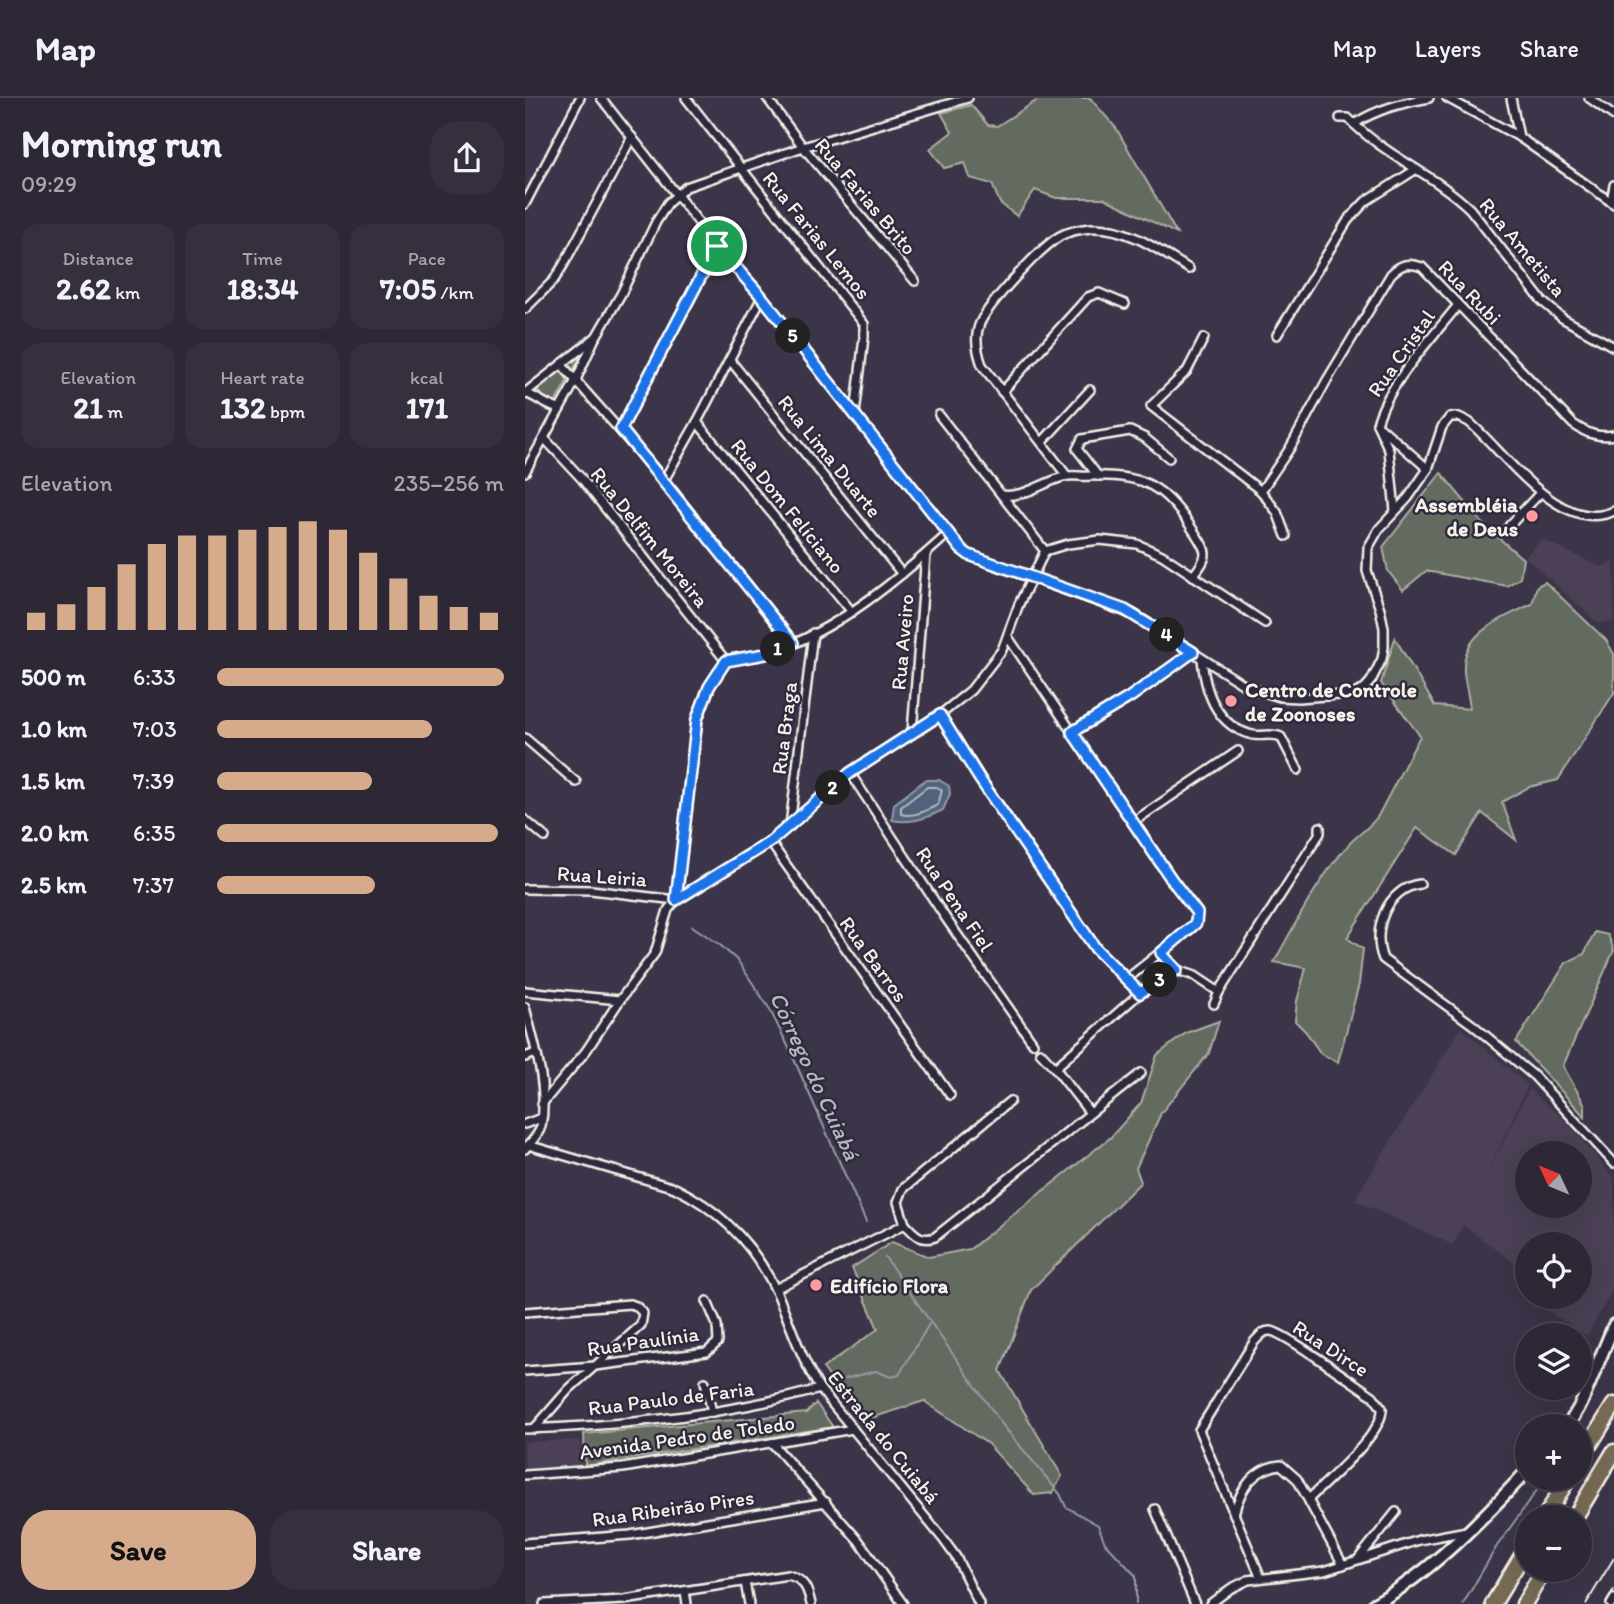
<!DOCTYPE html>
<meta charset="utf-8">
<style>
:root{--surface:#2d2736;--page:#352f3e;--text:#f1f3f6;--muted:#a7a5ad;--line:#484451;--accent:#d6ab8b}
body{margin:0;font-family:Itim,sans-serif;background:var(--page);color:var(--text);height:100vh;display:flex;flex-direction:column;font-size:26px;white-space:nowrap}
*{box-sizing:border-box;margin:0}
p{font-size:23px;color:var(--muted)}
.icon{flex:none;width:38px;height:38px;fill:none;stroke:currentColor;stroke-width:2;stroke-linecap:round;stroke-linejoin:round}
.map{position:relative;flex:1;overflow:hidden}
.side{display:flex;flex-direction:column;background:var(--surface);width:525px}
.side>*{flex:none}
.needle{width:46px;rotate:314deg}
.controls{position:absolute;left:990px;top:1043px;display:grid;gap:14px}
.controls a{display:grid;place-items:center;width:77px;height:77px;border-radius:50%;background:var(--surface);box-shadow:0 7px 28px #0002,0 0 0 2px var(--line);font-size:35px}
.pin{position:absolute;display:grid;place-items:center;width:60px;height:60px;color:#fff;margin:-30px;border:4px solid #fff;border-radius:50%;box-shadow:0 2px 7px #0007}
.km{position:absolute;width:35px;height:35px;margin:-18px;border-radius:50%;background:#222;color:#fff;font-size:19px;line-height:35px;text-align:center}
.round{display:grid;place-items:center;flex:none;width:74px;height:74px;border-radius:28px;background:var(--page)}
.head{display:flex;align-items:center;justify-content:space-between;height:119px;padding:0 21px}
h1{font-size:38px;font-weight:700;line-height:52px}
.figures{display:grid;grid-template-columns:repeat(3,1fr);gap:10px;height:119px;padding:7px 21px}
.figures div{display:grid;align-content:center;border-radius:18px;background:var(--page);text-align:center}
.figures b{font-size:30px;font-weight:700}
.figures small{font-size:19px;font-weight:400}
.figures p{font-size:19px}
.chart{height:196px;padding:14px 21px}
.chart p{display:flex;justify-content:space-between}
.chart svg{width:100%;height:126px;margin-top:7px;stroke:var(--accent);stroke-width:6}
.action{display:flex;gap:14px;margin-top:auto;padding:14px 21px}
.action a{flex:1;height:80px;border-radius:28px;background:var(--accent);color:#111;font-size:28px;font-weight:700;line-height:80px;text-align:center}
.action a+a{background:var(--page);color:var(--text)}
ul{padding:0 21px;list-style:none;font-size:23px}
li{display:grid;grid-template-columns:112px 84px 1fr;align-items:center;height:52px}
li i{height:18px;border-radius:9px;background:var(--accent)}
header{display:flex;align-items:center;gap:42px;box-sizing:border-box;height:98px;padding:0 35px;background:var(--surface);border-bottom:2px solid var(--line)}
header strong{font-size:33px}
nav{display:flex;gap:38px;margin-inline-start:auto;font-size:24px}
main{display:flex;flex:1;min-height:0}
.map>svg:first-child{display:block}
.built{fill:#4c4055;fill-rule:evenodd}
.green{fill:#636b5e;stroke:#acaea3;stroke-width:2}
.water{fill:#51647c;stroke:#929ca7;stroke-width:2}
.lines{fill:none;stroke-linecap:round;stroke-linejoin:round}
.shore{stroke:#b3b9bd;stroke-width:2}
.stream{stroke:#929ca7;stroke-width:2}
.minor-casing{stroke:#f4f1e8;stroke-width:12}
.secondary-casing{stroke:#f4f1e8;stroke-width:16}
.motorway-casing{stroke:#f4f1e8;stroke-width:19}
.minor{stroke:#2f2a3d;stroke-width:7}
.secondary{stroke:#2f2a3d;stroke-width:10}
.motorway{stroke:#766a54;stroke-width:14}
.rail{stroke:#f4f1e8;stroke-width:2}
.route-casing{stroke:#fff;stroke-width:14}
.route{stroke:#1a73e8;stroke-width:9}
.poi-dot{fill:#ff9aa2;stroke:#2f2a3d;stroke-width:2.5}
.labels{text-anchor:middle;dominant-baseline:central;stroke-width:5;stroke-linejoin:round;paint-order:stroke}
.street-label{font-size:21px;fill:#f4f1e8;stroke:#2f2a3d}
.poi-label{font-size:21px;font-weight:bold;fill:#f4f1e8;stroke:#2f2a3d;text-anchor:start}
.water-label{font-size:23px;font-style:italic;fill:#b3b9bd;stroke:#2f2a3d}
</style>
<header>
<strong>Map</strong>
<nav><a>Map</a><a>Layers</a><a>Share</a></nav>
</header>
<main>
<section class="side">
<div class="head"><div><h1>Morning run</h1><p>09:29</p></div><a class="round"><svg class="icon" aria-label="share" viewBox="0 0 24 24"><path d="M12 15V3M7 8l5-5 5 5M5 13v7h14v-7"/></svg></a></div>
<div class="figures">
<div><p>Distance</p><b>2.62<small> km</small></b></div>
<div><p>Time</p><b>18:34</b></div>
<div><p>Pace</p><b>7:05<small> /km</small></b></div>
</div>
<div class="figures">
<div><p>Elevation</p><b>21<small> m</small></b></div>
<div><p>Heart rate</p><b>132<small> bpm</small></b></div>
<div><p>kcal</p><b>171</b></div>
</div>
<div class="chart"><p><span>Elevation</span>235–256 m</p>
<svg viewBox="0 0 160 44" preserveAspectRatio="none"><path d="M5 44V38M15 44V35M25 44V29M35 44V21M45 44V14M55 44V11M65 44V11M75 44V9M85 44V8M95 44V6M105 44V9M115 44V17M125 44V26M135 44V32M145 44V36M155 44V38"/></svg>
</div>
<ul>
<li><b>500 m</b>6:33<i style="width:100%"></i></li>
<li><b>1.0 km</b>7:03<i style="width:75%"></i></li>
<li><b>1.5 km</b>7:39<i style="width:54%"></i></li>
<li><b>2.0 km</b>6:35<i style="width:98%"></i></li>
<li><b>2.5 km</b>7:37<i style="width:55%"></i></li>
</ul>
<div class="action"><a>Save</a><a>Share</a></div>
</section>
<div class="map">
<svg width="1089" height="1506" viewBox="0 0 1089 1506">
<rect width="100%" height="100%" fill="#3c3448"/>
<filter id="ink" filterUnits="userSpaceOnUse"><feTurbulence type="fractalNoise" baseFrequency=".0143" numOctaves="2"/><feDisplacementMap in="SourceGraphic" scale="14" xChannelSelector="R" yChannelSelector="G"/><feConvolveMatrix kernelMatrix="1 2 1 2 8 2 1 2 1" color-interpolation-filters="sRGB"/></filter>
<g filter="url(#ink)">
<g class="built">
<polygon points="1017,441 1075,469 1089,463 1089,523 1074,526 1000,459"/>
<path d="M936 930 1003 987 956 1089 1004 991 1042 1024 1089 1080V1189L1062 1238 1003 1200 1055 1199V1146H1003V1175L938 1127 928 1147 829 1102ZM1003 1055H1055V1108H1003Z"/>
<polygon points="55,1342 57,1367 0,1370 0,1344"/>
</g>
<g class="green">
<polygon points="516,0 565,0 591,30 652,136 579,100 531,100 510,92 492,118 475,105 467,86 445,80 440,65 419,70 405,51 427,34 416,15 446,7 463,27 472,28"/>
<polygon points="60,250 29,307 11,292"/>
<polygon points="916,375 961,429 998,461 995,480 982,488 901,473 878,492 863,473 858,449"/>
<path d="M1020 484 1081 542 1089 556V595L1033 682 1004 689 977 704 991 742 957 715 931 757 892 730 822 840 838 851 834 886 813 964 796 956 781 934 770 923 772 903 781 870 749 864C771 825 795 777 826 744 835 735 845 729 853 718L895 638 856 585 870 540 910 608 945 611C944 599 940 586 939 574 936 534 978 520 1007 506L1012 488Z"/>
<polygon points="1070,834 1083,837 1089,852 1038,968 1060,1007 1060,1019 991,944 1041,865 1059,856"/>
<polygon points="694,923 684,955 636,1015 611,1070 616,1084 506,1192 475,1273 537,1378 527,1395 509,1397 463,1346 399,1303 337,1323 298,1270 353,1231 327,1170 367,1144 404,1159 445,1151 586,1039 616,1005 632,957 661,935"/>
<polygon points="291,1305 308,1329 60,1368 59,1336 281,1315"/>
</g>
<path class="water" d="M400 682H414L424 688 425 696 418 712C401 720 387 726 367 722L369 706Z"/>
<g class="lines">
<path class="shore" d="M402 689H412L417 692 413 707C402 712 388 720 376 716V709Z"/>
<g class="stream">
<polyline points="167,828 195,847 213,863 244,910 264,950 341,1124"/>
<polyline points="360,1159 476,1325 535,1396 541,1409 573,1427 580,1445 611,1478 611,1506"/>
<polyline points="307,1284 351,1273 366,1279 374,1277 404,1226"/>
<polyline points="938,1506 972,1448 1020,1381"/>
</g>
<g class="minor-casing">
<g id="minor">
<path d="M76 0 192 148 237 199 436 451 444 457 610 517 722 589 755 599 773 600 829 596 838 592 846 583 857 561 859 549V530L855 511 842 473 843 450 854 431 883 400 903 371 917 329 925 319H934L944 324C979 353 1035 438 1089 413"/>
<polyline points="161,0 339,226 339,239 330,316"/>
<polyline points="242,0 278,49 390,183"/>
<polyline points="922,0 994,39 1089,106"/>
<polyline points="986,0 994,39"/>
<polyline points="1064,0 1089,18"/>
<path d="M815 20H823C858 57 909 76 945 111L1017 203 1037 220 1089 249"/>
<path d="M829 26C852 11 877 5 904 0"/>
<polyline points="1086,104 1089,87"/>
<polyline points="0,106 55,0"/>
<polyline points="0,211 29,182 39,166 107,39"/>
<polyline points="752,237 823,122 841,103 890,72"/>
<polyline points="679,240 662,273 626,308 736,393 752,414 761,438"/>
<polyline points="205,262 377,476"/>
<polyline points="36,266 139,382 268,545"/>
<polyline points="477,294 563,199 574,195 600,206"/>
<polyline points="0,295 71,239 96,196 131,124 143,105 161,89 278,49 443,0"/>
<path d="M0 295C12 299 23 309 35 311"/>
<polyline points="414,317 520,453"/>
<polyline points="172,324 327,514"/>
<path d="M852 326C862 287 908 239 933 207"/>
<polyline points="852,326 864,352 870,413"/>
<polyline points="855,329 903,371"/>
<polyline points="96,331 192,148"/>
<polyline points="19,340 57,381 201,563"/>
<polyline points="518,343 565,292"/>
<polyline points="0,374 51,282 70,240"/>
<path d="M542 378 457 267C452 253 449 239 455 225 465 204 515 150 535 138 544 133 556 131 566 130 602 128 635 153 664 171"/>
<polyline points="573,378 552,351 557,341 605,333 620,340 644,360"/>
<polyline points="139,382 172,324 237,199"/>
<path d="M736 393 765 350 802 282 866 176C876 166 883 164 897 169L1048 326C1061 335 1073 340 1089 337"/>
<path d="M477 397C499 400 517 385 538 379 547 376 556 379 565 378 619 376 640 388 668 432 683 455 685 456 668 478"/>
<polyline points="984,428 1015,395"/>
<polyline points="483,539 647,782 672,815 671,825 666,830 603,880"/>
<path d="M677 561C680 592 690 626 724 636 734 640 746 634 756 639L773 672"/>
<polyline points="415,617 455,680 571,851 615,895"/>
<polyline points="387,634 401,456"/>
<polyline points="547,634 605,599 668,554"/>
<polyline points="0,640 51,684"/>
<polyline points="325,675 420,819 508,945"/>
<polyline points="0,722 20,739"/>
<polyline points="608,724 713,653"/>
<polyline points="265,728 288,535"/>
<polyline points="245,744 425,997"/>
<path d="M895 786C862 790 846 832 858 861L948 927 1009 978 1089 1065"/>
<polyline points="0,791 66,792 151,802"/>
<path d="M151 802 172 621 184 589 201 563C215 558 230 560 244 555 312 533 371 483 424 435"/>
<polyline points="636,855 652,872 670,878 694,894"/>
<polyline points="0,893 95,902"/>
<polyline points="689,906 694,894 795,735 795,729"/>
<path d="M0 909C9 946 24 990 16 1028 14 1037 6 1044 0 1051"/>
<polyline points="515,954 530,970 565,1015"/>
<polyline points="0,959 11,955"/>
<polyline points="530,970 615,895 652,872"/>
<polyline points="17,1006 61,953 95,902 130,855 143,812 151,802 245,744 325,675 415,617 446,592 477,552 494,506 520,453 543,446 575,442 612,446 637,457 740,525"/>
<polyline points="0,1026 16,1020"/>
<path d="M3 1047 150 1090C197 1113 231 1149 253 1197 266 1229 277 1262 295 1291L418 1441 431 1459 454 1506"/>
<polyline points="380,1126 373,1104 378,1091 485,1003"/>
<path d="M250 1191 380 1126C389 1136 396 1144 410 1139L616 975"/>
<polyline points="0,1214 105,1206 111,1208 118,1215 116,1227 44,1291 9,1331"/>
<polyline points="0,1273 70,1268 182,1254 193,1244 192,1227 182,1203"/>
<polyline points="180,1284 187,1314"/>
<path d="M0 1331C100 1328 199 1317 295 1291"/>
<polyline points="247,1345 334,1443 378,1506"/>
<polyline points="0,1377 98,1370 328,1331"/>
<polyline points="630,1411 670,1506"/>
<path d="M709 1416C715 1391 729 1370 756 1367L772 1381 818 1467"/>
<polyline points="0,1445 105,1437 301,1404"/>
<polyline points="834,1460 871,1414"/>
<path d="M736 1480 674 1332 729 1244C734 1239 738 1232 746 1233 760 1235 831 1287 848 1298L857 1310C859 1336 802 1382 784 1401"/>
<polyline points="220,1484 224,1506"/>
<polyline points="160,1493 162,1506"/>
<path d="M19 1506 99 1502 263 1477C279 1481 283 1491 286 1506"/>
<polyline points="685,1506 705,1491 723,1482 799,1473 894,1442 942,1433"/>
<polyline points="1086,1506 1089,1501"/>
</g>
</g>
<g class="secondary-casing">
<g id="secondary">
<polyline points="1043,1328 1056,1306 1089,1227"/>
<path d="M849 1506C906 1475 959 1419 1003 1372"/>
</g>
</g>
<g class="motorway-casing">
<g id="motorway">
<polyline points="1055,1362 1089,1307"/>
<polyline points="1020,1419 1043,1381"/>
<polyline points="1050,1419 1089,1354"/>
<polyline points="968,1506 1003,1448"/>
<polyline points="999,1506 1019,1472"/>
</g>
</g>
<use href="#minor" class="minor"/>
<use href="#secondary" class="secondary"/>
<use href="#motorway" class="motorway"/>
<g class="rail">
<polyline points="1061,1506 1089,1460"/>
<polyline points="1081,1506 1089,1492"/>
</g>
</g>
</g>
<g class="lines" filter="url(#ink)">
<g class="route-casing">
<polygon id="route" points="192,148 237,199 436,451 444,457 600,512 668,554 605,599 547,634 647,782 672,815 671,825 636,855 652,872 615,895 571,851 454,680 415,617 325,675 245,744 151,802 172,621 184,589 201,563 240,556 268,545 96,331"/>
</g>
<use href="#route" class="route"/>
</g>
<g class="poi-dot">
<circle cx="1007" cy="418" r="7"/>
<circle cx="706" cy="603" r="7"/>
<circle cx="291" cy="1187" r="7"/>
</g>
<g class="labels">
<g class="street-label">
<text transform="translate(341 98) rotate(50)">Rua Farias Brito</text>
<text transform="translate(292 137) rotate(51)">Rua Farias Lemos</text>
<text transform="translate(998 149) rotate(50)">Rua Ametista</text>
<text transform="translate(945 194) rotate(46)">Rua Rubi</text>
<text transform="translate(876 255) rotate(-55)">Rua Cristal</text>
<text transform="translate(305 358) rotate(51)">Rua Lima Duarte</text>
<text transform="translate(263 408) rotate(51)">Rua Dom Felíciano</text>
<text transform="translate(125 439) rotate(51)">Rua Delfim Moreira</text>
<text transform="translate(377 544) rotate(-85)">Rua Aveiro</text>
<text transform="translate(259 630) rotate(-83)">Rua Braga</text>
<text transform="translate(77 778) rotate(4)">Rua Leiria</text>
<text transform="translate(430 801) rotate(56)">Rua Pena Fiel</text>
<text transform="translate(349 861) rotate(54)">Rua Barros</text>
<text transform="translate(118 1243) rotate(-8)">Rua Paulínia</text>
<text transform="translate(806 1250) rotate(33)">Rua Dirce</text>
<text transform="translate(146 1300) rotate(-7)">Rua Paulo de Faria</text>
<text transform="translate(162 1339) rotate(-8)">Avenida Pedro de Toledo</text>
<text transform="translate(359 1339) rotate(51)">Estrada do Cuiabá</text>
<text transform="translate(148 1410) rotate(-8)">Rua Ribeirão Pires</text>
</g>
<g class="poi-label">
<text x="993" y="406" text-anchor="end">Assembléia<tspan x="993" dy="24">de Deus</tspan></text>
<text x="720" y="591">Centro de Controle<tspan x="720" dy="24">de Zoonoses</tspan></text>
<text x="305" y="1187">Edifício Flora</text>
</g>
<g class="water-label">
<text transform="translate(290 978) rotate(65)">Córrego do Cuiabá</text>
</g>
</g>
</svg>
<div class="controls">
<a><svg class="needle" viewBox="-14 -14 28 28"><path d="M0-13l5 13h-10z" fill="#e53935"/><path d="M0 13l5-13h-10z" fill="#a7a5ad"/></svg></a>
<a><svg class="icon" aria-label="locate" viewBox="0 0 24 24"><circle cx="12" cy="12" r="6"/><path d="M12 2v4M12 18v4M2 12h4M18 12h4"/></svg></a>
<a><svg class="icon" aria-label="layers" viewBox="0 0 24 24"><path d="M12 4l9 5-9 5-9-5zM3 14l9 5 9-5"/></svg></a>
<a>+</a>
<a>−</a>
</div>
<div class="pin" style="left:192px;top:148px;background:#1e9e55"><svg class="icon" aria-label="arrive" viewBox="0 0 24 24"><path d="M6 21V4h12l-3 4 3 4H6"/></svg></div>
<b class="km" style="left:253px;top:551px">1</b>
<b class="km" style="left:308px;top:690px">2</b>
<b class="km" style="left:635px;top:882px">3</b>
<b class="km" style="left:642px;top:537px">4</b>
<b class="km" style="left:268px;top:238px">5</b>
</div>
</main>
